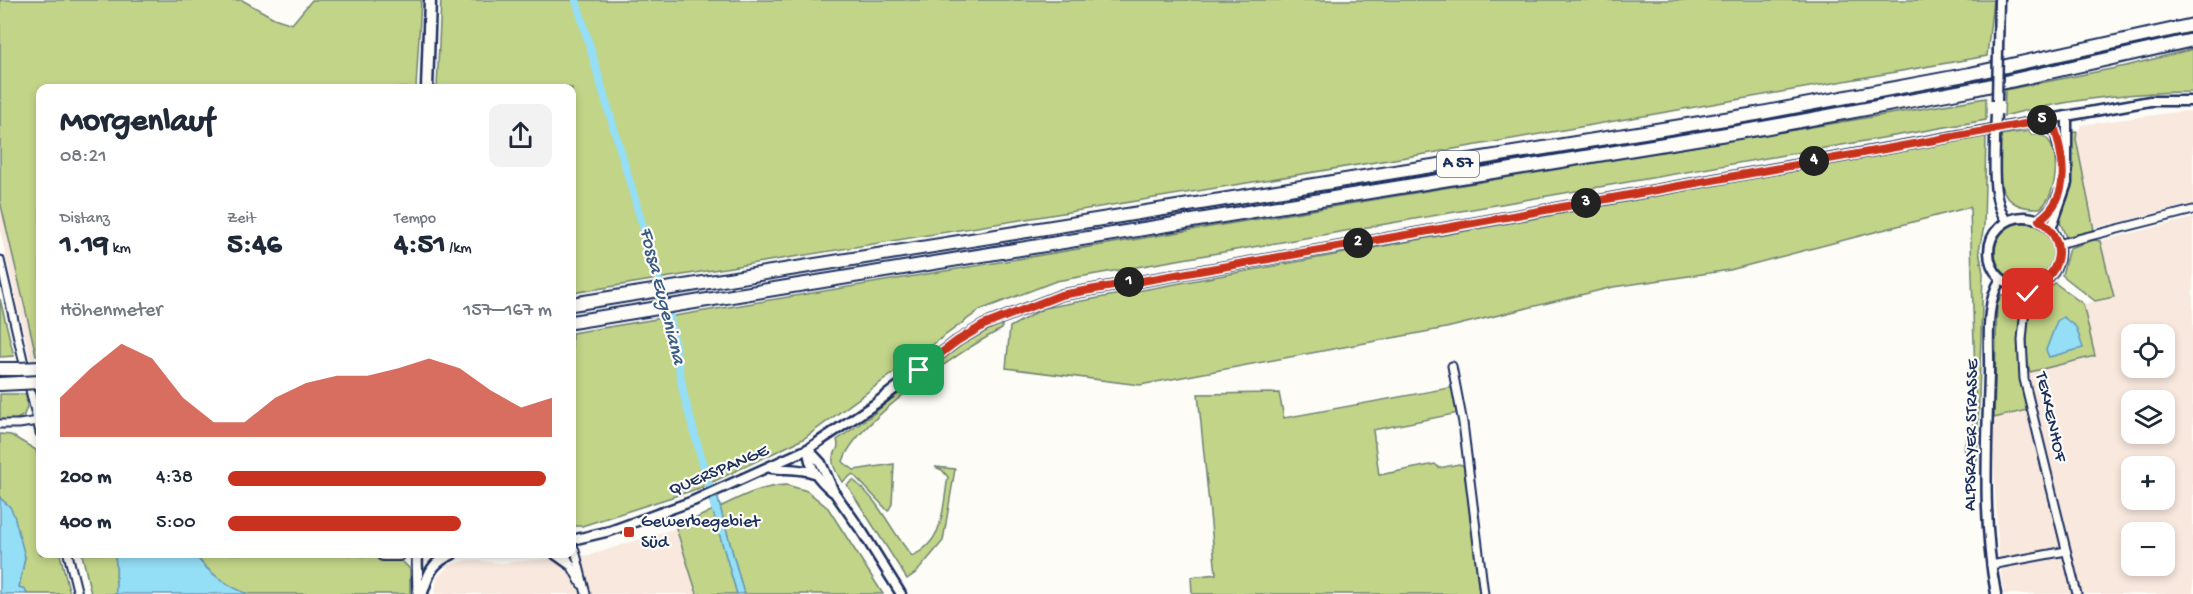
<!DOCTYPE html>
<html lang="de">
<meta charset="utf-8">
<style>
:root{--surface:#fff;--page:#f2f2f3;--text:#1f2937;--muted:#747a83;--accent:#c8321e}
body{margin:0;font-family:"Gochi Hand",sans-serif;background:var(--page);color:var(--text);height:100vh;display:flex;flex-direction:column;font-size:22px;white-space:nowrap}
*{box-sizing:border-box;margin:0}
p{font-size:20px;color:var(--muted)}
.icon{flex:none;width:33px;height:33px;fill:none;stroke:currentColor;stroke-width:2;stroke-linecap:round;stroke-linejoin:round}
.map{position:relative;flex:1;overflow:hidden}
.details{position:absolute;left:36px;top:84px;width:540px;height:474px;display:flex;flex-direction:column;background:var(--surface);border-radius:12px;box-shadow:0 3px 9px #0003}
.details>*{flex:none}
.fabs{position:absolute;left:2121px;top:324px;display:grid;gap:12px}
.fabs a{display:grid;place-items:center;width:54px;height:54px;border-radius:12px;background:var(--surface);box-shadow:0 3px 9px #0003;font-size:30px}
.pin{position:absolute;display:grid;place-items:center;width:51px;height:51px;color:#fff;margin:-26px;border-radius:12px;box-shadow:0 3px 9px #0006}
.km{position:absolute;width:30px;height:30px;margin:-15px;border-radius:50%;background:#222;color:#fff;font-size:16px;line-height:30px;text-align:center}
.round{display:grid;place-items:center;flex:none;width:63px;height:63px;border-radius:12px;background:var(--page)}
.head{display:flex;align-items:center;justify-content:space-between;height:102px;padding:0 24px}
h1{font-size:33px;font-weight:700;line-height:45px}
.stats{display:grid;grid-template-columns:repeat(3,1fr);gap:9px;height:102px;padding:6px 24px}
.stats div{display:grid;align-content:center}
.stats b{font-size:30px;font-weight:700}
.stats small{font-size:16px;font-weight:400}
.stats p{font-size:16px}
.chart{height:168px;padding:12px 24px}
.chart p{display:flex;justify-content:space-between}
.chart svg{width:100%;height:108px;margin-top:6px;fill:var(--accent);opacity:.7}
ul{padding:0 24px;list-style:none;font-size:20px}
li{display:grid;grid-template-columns:96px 72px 1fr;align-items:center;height:45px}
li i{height:15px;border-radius:8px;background:var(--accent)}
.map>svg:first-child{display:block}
.built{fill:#f8e8de;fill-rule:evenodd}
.green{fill:#c2d488;stroke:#6e8273;stroke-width:1.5}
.water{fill:#94def6;stroke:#6498b9;stroke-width:1.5}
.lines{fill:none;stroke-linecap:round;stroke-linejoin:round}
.canal{stroke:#94def6;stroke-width:8}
.minor-casing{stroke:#1b2f5e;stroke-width:11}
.tertiary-casing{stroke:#1b2f5e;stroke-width:13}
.secondary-casing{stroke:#1b2f5e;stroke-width:14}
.primary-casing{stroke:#1b2f5e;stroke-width:15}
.motorway-casing{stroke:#1b2f5e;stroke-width:16}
.minor{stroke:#fdfcf7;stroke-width:7}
.tertiary{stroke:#fdfcf7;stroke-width:8}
.secondary{stroke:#fdfcf7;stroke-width:9}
.primary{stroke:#fdfcf7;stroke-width:10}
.motorway{stroke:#fdfcf7;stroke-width:12}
.tertiary-bridge-casing{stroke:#1b2f5e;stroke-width:13;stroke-linecap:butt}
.motorway-bridge-casing{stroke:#1b2f5e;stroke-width:16;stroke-linecap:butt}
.tertiary-bridge{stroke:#fdfcf7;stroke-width:8}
.motorway-bridge{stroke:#fdfcf7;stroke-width:12}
.route-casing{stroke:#fff;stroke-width:12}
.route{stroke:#c8321e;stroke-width:8}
.poi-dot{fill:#c8321e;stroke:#fdfcf7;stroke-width:2}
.labels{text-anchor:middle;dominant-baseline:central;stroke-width:4.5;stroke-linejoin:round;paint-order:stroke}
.shield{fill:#fdfcf7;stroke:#5f6c8c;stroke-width:1.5}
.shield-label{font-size:16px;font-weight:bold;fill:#1b2f5e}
.street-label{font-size:18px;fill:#1b2f5e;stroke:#fdfcf7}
.poi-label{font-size:18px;fill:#1b2f5e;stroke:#fdfcf7;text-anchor:start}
.water-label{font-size:20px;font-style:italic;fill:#395b84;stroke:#fdfcf7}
</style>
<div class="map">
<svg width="2193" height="594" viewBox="0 0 2193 594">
<rect width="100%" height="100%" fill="#fdfcf7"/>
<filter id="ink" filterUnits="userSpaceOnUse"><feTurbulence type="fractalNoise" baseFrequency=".0167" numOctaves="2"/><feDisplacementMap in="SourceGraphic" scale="12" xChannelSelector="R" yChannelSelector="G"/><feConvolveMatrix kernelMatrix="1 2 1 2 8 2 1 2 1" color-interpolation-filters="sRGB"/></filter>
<g filter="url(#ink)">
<g class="built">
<polygon points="2184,111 2193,112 2193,204 2094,228 2076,139 2081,125"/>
<polygon points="0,202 40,377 40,401 0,230"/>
<path d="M2193 218V594H2004L1999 558 1993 453 1994 418 2027 410 2020 375 2095 356 2083 304 2114 297 2100 241ZM2132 334H2164V368H2132ZM2132 400H2164V434H2132ZM2132 466H2164V500H2132ZM2132 532H2164V566H2132Z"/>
<polygon points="676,528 697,594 435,594 437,578 449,565 469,560 502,563 590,555"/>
</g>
<g class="green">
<polygon points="0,0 242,0 274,18 292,24 312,0 421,0 416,88 40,88 40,355 36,355 0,201"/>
<polygon points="441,0 1993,0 1987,56 1431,153 572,293 572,88 437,88"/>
<path d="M2193 49V92C2130 92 2065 100 2004 116L2005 90 2126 66Z"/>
<polygon points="1986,98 1986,120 1056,281 980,310 803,439 700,488 582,526 572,526 572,333"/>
<path d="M2029 131 2031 135C2036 135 2041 134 2045 137 2062 150 2057 197 2040 208 1991 210 2000 170 2000 135Z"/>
<polygon points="2077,132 2076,139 2094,230 2066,237 2058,217 2068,193 2071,177 2071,133"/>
<path d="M1986 136 1984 227 1979 250 1983 273 1977 459 1975 462C1951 450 1975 430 1976 412L1970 207 1730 270 1613 287 1446 328 1140 385 1006 368 1010 327 1044 308Z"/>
<circle cx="2024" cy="252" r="29"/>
<polygon points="2094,240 2100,241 2114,297 2095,301 2062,275 2069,248"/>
<path d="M2055 283 2083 304 2095 356 2030 372C2025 354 2026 313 2036 297 2039 292 2050 288 2055 283Z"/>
<path d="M2001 295 2022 297V301C2018 345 2016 365 2027 410L1994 418 1997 305Z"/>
<polygon points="0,299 14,356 0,357"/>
<path d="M1002 322V329C965 347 853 423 843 462L854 470 894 464 892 504 888 511 853 474 842 482C839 476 831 466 833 458 835 450 840 449 837 440L872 415 951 351Z"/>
<polygon points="1454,387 1459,413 1373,430 1379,475 1435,464 1439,468 1459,464 1465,466 1481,594 1192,594 1191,577 1216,574 1198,394 1279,393 1284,418"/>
<polygon points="0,394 26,394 27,407 24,415 12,422 0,421"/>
<polygon points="0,434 11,435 36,450 40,471 40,554 60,554 70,594 27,594 25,589 19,587 25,557 10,507 0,498"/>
<path d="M935 467 955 469 943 541 917 572 907 579 847 485 853 480C880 501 891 531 912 556 945 541 942 510 948 477L942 470Z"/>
<path d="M787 485 807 491 828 508 883 594H744L720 507C742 496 762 486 787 485Z"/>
<polygon points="713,510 737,594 697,594 676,528"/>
<path d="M82 554H114C119 565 115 581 116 594H91Z"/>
<path d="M195 554H342L401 560 410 569V594H248C229 587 205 571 195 554Z"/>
</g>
<g class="water">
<polygon points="2063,317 2076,327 2083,348 2049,357 2046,350 2057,321"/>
<polygon points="0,498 10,507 14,515 25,557 19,587 25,589 27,594 0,594"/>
<polygon points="718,498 720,507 744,594 737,594 710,502"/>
<path d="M114 554H195C205 571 229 587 248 594H116C115 581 119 566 114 554Z"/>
</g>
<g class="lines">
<polyline class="canal" points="576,0 670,318 684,396 716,511"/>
<g class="minor-casing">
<g id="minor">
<polyline points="2058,244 2193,210"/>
<polyline points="0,260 40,433"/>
<polyline points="2027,287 2022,340 2024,379 2077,594"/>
<polyline points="1452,366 1463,423 1484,594"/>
<polyline points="0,424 19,424 38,421"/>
<polyline points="572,545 575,550 586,594"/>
<polyline points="68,554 78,594"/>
<polyline points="565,554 581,584"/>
<polyline points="1991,565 2066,551"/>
</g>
</g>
<g class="tertiary-casing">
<g id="tertiary">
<polyline points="1998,49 1999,0"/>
<polyline points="2052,119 2064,168"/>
<path d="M1995 138C1995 166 1991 197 2006 221"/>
<circle cx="2024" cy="252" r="35"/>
<polyline points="2039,220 2053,207 2060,192"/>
<polyline points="2051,229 2067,183 2067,116"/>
<polyline points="808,449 821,463 834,492 863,533 901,594"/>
<path d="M808 449C809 468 818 479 832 491"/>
<path d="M771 468C786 470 799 468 814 473"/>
<polyline points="572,540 610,531 693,501 808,449 875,404 957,341 984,325 1061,295 1429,231 2150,101 2193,101"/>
<polyline points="555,554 569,564"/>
<path d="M1996 594C1982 521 1987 447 1989 374 1990 344 1984 304 2001 279"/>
</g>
</g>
<g class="secondary-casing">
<g id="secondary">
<polyline points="417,554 418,594"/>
<path d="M422 594C429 573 431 563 452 554"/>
</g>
</g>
<g class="primary-casing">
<polyline id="primary" points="427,88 430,0"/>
</g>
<g class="motorway-casing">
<g id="motorway">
<polyline points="572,304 1756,114 1970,74 2193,25"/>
<polyline points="572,322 1763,128 1974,89 2193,40"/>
<polyline points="0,369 18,369"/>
<polyline points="0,384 20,383"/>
<polyline points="383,554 399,554"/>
</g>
</g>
<use href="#minor" class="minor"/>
<use href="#tertiary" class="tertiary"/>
<use href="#secondary" class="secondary"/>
<use href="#primary" class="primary"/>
<use href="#motorway" class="motorway"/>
<g class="tertiary-bridge-casing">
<g id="tertiary-bridge">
<polyline points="1997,101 1998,49"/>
<polyline points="1995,138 1996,114"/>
</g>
</g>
<g class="motorway-bridge-casing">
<g id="motorway-bridge">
<polyline points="18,369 40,368"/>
<polyline points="20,383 40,382"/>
</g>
</g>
<use href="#tertiary-bridge" class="tertiary-bridge"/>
<use href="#motorway-bridge" class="motorway-bridge"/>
</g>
</g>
<g class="lines" filter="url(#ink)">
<g class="route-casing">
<path id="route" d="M919 370 957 341 984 325 1061 295 1429 231 2052 119C2062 153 2075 195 2039 220 2069 239 2062 280 2028 287V294"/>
</g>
<use href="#route" class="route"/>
</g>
<rect class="poi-dot" x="623" y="526" width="12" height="12" rx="3"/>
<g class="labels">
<rect class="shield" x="1437" y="151" width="42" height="26" rx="4.5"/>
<g class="shield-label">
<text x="1458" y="164">A 57</text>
</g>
<g class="street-label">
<text transform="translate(2050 417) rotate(77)">TEKKENHOF</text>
<text transform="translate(1972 435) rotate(-89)">ALPSRAYER STRASSE</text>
<text transform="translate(719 471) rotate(-23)">QUERSPANGE</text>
</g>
<g class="poi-label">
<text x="641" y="522">Gewerbegebiet<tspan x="641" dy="21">Süd</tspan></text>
</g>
<g class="water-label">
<text transform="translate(661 296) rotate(76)">Fossa Eugeniana</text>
</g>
</g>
</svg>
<div class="fabs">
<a><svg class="icon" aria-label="locate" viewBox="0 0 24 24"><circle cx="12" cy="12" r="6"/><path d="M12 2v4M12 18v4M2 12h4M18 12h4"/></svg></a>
<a><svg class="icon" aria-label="layers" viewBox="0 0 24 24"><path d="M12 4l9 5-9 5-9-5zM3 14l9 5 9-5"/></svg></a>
<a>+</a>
<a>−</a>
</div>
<div class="pin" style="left:919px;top:370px;background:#1e9e55"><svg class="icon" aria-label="arrive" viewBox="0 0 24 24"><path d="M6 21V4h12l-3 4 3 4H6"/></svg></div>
<div class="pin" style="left:2028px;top:294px;background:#d93025"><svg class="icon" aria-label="check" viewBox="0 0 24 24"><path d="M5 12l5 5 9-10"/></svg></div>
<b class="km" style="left:1129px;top:282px">1</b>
<b class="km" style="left:1358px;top:243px">2</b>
<b class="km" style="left:1586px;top:203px">3</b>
<b class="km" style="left:1814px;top:161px">4</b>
<b class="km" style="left:2042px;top:120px">5</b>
<section class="details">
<div class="head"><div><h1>Morgenlauf</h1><p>08:21</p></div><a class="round"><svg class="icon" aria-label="share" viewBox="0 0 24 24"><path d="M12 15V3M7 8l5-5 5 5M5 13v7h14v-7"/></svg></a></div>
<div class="stats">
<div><p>Distanz</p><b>1.19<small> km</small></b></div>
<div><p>Zeit</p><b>5:46</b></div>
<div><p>Tempo</p><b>4:51<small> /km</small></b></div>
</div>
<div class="chart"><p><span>Höhenmeter</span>157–167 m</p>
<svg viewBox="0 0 160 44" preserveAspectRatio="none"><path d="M0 44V28L10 16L20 6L30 12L40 28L50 38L60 38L70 28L80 22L90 19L100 19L110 16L120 12L130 16L140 25L150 32L160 28V44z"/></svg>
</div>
<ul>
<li><b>200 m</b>4:38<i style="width:98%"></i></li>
<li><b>400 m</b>5:00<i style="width:72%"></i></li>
</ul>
</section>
</div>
